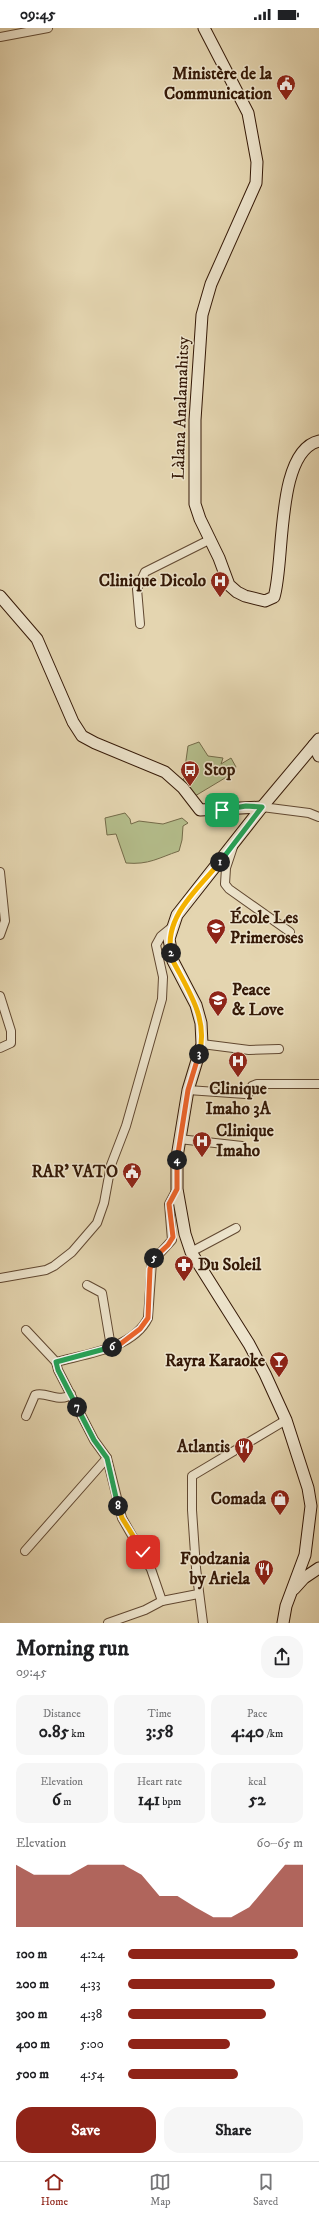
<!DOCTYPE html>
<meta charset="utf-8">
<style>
:root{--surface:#fff;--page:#f6f6f6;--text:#202124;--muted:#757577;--line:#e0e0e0;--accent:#8f2418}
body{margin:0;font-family:"IM FELL DW Pica",serif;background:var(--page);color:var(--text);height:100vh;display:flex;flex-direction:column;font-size:15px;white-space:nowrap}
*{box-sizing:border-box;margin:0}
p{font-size:13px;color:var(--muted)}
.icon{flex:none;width:22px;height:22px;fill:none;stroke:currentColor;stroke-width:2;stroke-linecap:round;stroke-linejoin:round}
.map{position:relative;height:1595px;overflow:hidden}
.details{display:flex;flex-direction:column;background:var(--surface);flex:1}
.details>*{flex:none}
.pin{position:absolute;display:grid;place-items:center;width:34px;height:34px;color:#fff;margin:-17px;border-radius:8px;box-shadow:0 2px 6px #0006}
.km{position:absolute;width:20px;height:20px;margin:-10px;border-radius:50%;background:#222;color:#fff;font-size:11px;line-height:20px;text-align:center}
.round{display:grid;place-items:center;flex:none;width:42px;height:42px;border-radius:16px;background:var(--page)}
.head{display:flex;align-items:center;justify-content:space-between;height:68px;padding:0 16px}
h1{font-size:22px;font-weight:700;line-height:30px}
.stats{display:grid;grid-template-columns:repeat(3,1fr);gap:6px;height:68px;padding:4px 16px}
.stats div{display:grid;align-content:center;border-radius:10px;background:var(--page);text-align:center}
.stats b{font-size:17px;font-weight:700}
.stats small{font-size:11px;font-weight:400}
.stats p{font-size:11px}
.chart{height:112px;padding:8px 16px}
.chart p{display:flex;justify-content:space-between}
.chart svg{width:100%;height:72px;margin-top:4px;fill:var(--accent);opacity:.7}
.action{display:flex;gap:8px;margin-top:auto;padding:8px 16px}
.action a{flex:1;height:46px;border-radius:16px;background:var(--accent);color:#fff;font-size:16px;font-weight:700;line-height:46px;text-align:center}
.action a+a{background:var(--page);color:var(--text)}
ul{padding:0 16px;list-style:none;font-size:13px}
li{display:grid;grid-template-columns:64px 48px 1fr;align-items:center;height:30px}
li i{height:10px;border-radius:5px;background:var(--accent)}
.status{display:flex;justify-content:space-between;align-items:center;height:28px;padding:0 20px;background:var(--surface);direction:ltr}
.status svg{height:11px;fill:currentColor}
.dock{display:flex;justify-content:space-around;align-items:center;height:56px;border-top:1px solid var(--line);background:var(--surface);font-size:11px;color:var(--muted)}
.dock a{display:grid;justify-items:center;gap:2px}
.dock .selected{color:var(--accent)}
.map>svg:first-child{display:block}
.green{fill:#b4bd8b;stroke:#746b49}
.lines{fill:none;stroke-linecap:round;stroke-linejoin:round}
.street-casing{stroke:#614831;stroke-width:10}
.secondary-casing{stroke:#351907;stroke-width:13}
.street{stroke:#ede4cc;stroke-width:8}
.secondary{stroke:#ede4cc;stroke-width:11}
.split-1-casing{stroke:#fff;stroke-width:8}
.split-2-casing{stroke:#fff;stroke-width:8}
.split-3-casing{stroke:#fff;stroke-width:8}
.split-4-casing{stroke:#fff;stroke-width:8}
.split-5-casing{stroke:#fff;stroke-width:8}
.split-6-casing{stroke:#fff;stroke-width:8}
.split-7-casing{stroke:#fff;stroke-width:8}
.split-8-casing{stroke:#fff;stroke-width:8}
.split-9-casing{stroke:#fff;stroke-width:8}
.split-1{stroke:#22a559;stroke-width:5}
.split-2{stroke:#f5b400;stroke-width:5}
.split-3{stroke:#f5b400;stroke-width:5}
.split-4{stroke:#f0652b;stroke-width:5}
.split-5{stroke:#f0652b;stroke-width:5}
.split-6{stroke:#f0652b;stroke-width:5}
.split-7{stroke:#22a559;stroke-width:5}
.split-8{stroke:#22a559;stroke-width:5}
.split-9{stroke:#f5b400;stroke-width:5}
.labels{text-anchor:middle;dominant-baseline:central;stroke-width:3;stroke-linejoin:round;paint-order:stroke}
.poi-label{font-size:17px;font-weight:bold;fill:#351907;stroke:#ede4cc;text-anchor:end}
.street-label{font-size:17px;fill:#351907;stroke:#ede4cc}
</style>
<div class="status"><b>09:45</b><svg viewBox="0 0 49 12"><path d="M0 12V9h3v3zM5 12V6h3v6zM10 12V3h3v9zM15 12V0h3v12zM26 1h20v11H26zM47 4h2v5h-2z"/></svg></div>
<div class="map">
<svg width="319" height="1595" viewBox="0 0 319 1595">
<rect width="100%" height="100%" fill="#e4d5b0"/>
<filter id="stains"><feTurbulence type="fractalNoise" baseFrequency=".005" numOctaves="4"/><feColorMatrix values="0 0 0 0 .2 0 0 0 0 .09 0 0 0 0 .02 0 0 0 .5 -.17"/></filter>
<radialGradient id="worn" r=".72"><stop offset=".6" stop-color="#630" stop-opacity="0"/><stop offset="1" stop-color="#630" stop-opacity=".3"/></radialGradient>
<g class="green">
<polygon points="199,714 208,728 223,730 221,736 231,730 236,739 230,747 195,768 183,754 188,718"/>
<path d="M125 785 130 791 131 796 139 793 163 796 182 790 188 795 183 798 182 812 179 823C158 830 149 837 126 835L116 806 107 807 105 790Z"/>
</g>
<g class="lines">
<g class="street-casing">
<g id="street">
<polyline points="0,9 48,0"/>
<polyline points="140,596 137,561 145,544 211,511"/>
<polyline points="262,779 309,785 319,789"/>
<polyline points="233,819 226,840 225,856 229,861 290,904"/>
<polyline points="0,844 5,893 0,907"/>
<polyline points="0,968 11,1003 11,1015 0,1020"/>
<polyline points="202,1016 249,1022 279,1021"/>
<polyline points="188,1062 245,1066 249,1065 252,1058 257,1056 319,1056"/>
<polyline points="179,1111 242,1118"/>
<polyline points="191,1224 236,1200"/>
<polyline points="0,1250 46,1242 54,1238 72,1224 97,1195 104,1175 111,1137 126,1098 162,971 163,949 156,917 161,908 172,899"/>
<polyline points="87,1257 102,1265 111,1319"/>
<polyline points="26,1302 56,1334 58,1342 94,1412 107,1430 122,1490 151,1541 162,1573"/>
<path d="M56 1334C85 1326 133 1321 148 1290L152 1234 172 1212 169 1176 177 1161"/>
<path d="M26 1388 35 1367C46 1363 61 1376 71 1366"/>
<polyline points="25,1523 107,1430"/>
<polyline points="108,1595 145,1582 162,1573 198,1566"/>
<polyline points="203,1595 196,1540 192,1482 192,1448 286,1392"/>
</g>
</g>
<g class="secondary-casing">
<g id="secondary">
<path d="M204 0 248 85 257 134 256 155 211 256 202 287 195 392V476L200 491 219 530 229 557 237 564 245 568 265 573 274 569C285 535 275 423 319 413"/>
<polyline points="0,568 37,611 73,694 82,708 95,715 165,744 183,760 200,782 262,779"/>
<polyline points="314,717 319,728"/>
<polyline points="294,1561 304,1550 319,1540"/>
<polyline points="283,1595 286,1578 305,1527 311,1478 308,1460 286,1392 265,1346 249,1316 191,1224 185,1206 177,1161 177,1129 188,1062 202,1016 201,995 196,977 173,933 169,911 177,887 262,779 319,711"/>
</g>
</g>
<use href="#street" class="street"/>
<use href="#secondary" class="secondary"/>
</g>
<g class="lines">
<g class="split-1-casing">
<polyline id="split-1" points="220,834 262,779 246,778 222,782"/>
</g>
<g class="split-2-casing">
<path id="split-2" d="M171 925C164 888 199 860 220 834"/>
</g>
<g class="split-3-casing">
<path id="split-3" d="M171 925 173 933C188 962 209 992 199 1026"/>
</g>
<g class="split-4-casing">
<polyline id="split-4" points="177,1132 188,1062 199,1026"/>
</g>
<g class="split-5-casing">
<polyline id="split-5" points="154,1230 168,1217 173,1209 169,1176 177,1161 177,1132"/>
</g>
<g class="split-6-casing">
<polyline id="split-6" points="112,1319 119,1317 140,1301 148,1290 150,1241 154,1230"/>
</g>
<g class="split-7-casing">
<polyline id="split-7" points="77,1379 58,1342 56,1334 112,1319"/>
</g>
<g class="split-8-casing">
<polyline id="split-8" points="77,1379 94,1412 107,1430 118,1478"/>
</g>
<g class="split-9-casing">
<polyline id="split-9" points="118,1478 122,1490 143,1524"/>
</g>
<use href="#split-1" class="split-1"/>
<use href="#split-2" class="split-2"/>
<use href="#split-3" class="split-3"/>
<use href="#split-4" class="split-4"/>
<use href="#split-5" class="split-5"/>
<use href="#split-6" class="split-6"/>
<use href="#split-7" class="split-7"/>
<use href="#split-8" class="split-8"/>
<use href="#split-9" class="split-9"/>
</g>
<defs>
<g id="civic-pin" transform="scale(1)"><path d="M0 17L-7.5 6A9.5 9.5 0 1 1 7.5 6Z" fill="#8f2418" stroke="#ede4cc"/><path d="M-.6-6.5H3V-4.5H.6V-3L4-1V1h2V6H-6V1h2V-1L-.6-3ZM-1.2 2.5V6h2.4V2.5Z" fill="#fff"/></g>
<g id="hospital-pin" transform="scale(1)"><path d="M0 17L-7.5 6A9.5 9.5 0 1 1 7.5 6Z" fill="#8f2418" stroke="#ede4cc"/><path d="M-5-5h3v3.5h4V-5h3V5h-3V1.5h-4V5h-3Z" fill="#fff"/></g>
<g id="bus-pin" transform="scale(1)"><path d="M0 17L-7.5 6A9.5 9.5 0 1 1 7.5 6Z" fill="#8f2418" stroke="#ede4cc"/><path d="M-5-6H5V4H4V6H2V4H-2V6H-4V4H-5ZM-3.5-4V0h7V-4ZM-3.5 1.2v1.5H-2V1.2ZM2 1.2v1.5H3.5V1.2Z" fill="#fff"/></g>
<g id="school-pin" transform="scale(1)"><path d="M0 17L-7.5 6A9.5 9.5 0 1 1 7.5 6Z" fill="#8f2418" stroke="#ede4cc"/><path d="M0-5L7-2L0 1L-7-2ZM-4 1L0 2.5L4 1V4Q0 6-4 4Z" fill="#fff"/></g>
<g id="pharmacy-pin" transform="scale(1)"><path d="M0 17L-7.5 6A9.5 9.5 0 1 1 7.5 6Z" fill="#8f2418" stroke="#ede4cc"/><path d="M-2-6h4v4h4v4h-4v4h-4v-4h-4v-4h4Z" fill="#fff"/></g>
<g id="bar-pin" transform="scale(1)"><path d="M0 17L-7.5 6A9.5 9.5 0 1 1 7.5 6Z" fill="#8f2418" stroke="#ede4cc"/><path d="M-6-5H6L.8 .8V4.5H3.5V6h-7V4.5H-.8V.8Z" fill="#fff"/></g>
<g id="restaurant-pin" transform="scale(1)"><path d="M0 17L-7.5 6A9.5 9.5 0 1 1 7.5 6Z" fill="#8f2418" stroke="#ede4cc"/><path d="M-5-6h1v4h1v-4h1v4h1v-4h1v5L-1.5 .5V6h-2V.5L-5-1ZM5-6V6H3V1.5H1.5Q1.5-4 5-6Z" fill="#fff"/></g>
<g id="shop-pin" transform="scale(1)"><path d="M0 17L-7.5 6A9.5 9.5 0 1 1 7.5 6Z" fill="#8f2418" stroke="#ede4cc"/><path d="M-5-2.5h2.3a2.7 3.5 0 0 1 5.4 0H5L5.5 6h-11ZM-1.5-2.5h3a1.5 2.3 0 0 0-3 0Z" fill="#fff"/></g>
</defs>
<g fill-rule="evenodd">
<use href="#civic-pin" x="286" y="56"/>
<use href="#hospital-pin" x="220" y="553"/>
<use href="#bus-pin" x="190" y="742"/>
<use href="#school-pin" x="216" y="900"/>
<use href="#school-pin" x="218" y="972"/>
<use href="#hospital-pin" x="238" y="1033"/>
<use href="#hospital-pin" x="202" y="1113"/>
<use href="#civic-pin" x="132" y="1144"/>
<use href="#pharmacy-pin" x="184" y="1237"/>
<use href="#bar-pin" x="279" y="1333"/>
<use href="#restaurant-pin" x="244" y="1419"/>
<use href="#shop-pin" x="280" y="1471"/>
<use href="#restaurant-pin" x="264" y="1541"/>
</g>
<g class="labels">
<g class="poi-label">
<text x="272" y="46">Ministère de la<tspan x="272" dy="20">Communication</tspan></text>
<text x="206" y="553">Clinique Dicolo</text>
<text x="204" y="742" text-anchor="start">Stop</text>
<text x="230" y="890" text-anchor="start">École Les<tspan x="230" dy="20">Primeroses</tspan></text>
<text x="232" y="962" text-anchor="start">Peace<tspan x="232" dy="20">&amp; Love</tspan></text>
<text x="238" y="1061" text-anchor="middle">Clinique<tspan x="238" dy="20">Imaho 3A</tspan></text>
<text x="216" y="1103" text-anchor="start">Clinique<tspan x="216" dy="20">Imaho</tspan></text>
<text x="118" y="1144">RAR' VATO</text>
<text x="198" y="1237" text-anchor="start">Du Soleil</text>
<text x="265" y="1333">Rayra Karaoke</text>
<text x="230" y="1419">Atlantis</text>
<text x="266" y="1471">Comada</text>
<text x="250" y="1531">Foodzania<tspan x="250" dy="20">by Ariela</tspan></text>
</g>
<g class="street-label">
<text transform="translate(181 380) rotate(-88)">Làlana Analamahitsy</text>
</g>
</g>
<rect width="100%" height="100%" filter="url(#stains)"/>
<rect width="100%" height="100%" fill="url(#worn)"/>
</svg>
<div class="pin" style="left:222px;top:782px;background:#1e9e55"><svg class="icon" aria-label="arrive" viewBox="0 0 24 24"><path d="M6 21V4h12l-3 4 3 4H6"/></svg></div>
<div class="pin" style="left:143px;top:1524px;background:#d93025"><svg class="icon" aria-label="check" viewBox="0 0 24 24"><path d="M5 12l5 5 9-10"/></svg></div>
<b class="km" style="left:220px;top:834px">1</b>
<b class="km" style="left:171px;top:925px">2</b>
<b class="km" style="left:199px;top:1026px">3</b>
<b class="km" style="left:177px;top:1132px">4</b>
<b class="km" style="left:154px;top:1230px">5</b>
<b class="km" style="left:112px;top:1319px">6</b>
<b class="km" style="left:77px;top:1379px">7</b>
<b class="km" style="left:118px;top:1478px">8</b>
</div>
<section class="details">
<div class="head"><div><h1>Morning run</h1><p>09:45</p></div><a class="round"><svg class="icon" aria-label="share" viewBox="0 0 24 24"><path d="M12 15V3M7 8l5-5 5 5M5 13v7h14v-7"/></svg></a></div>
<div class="stats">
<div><p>Distance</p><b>0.85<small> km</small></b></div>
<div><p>Time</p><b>3:58</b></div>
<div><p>Pace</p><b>4:40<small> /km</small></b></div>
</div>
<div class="stats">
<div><p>Elevation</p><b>6<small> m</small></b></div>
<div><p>Heart rate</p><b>141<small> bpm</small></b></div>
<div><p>kcal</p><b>52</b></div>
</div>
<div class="chart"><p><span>Elevation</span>60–65 m</p>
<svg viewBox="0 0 160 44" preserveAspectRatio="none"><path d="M0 44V6L10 12L20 12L30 12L40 6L50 6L60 6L70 12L80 25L90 25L100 32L110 38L120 38L130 32L140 19L150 6L160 6V44z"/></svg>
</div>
<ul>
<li><b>100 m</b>4:24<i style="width:97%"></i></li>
<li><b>200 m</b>4:33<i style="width:84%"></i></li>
<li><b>300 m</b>4:38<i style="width:79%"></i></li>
<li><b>400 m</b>5:00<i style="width:58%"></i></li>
<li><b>500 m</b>4:54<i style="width:63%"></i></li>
</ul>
<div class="action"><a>Save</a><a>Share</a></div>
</section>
<nav class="dock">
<a class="selected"><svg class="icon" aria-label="home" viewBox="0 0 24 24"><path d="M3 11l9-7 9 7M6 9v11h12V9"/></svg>Home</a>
<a><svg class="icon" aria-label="map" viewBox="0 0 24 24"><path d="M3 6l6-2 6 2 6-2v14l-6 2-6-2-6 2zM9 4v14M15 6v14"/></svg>Map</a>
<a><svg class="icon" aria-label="saved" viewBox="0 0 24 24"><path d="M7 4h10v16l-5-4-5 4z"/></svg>Saved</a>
</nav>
